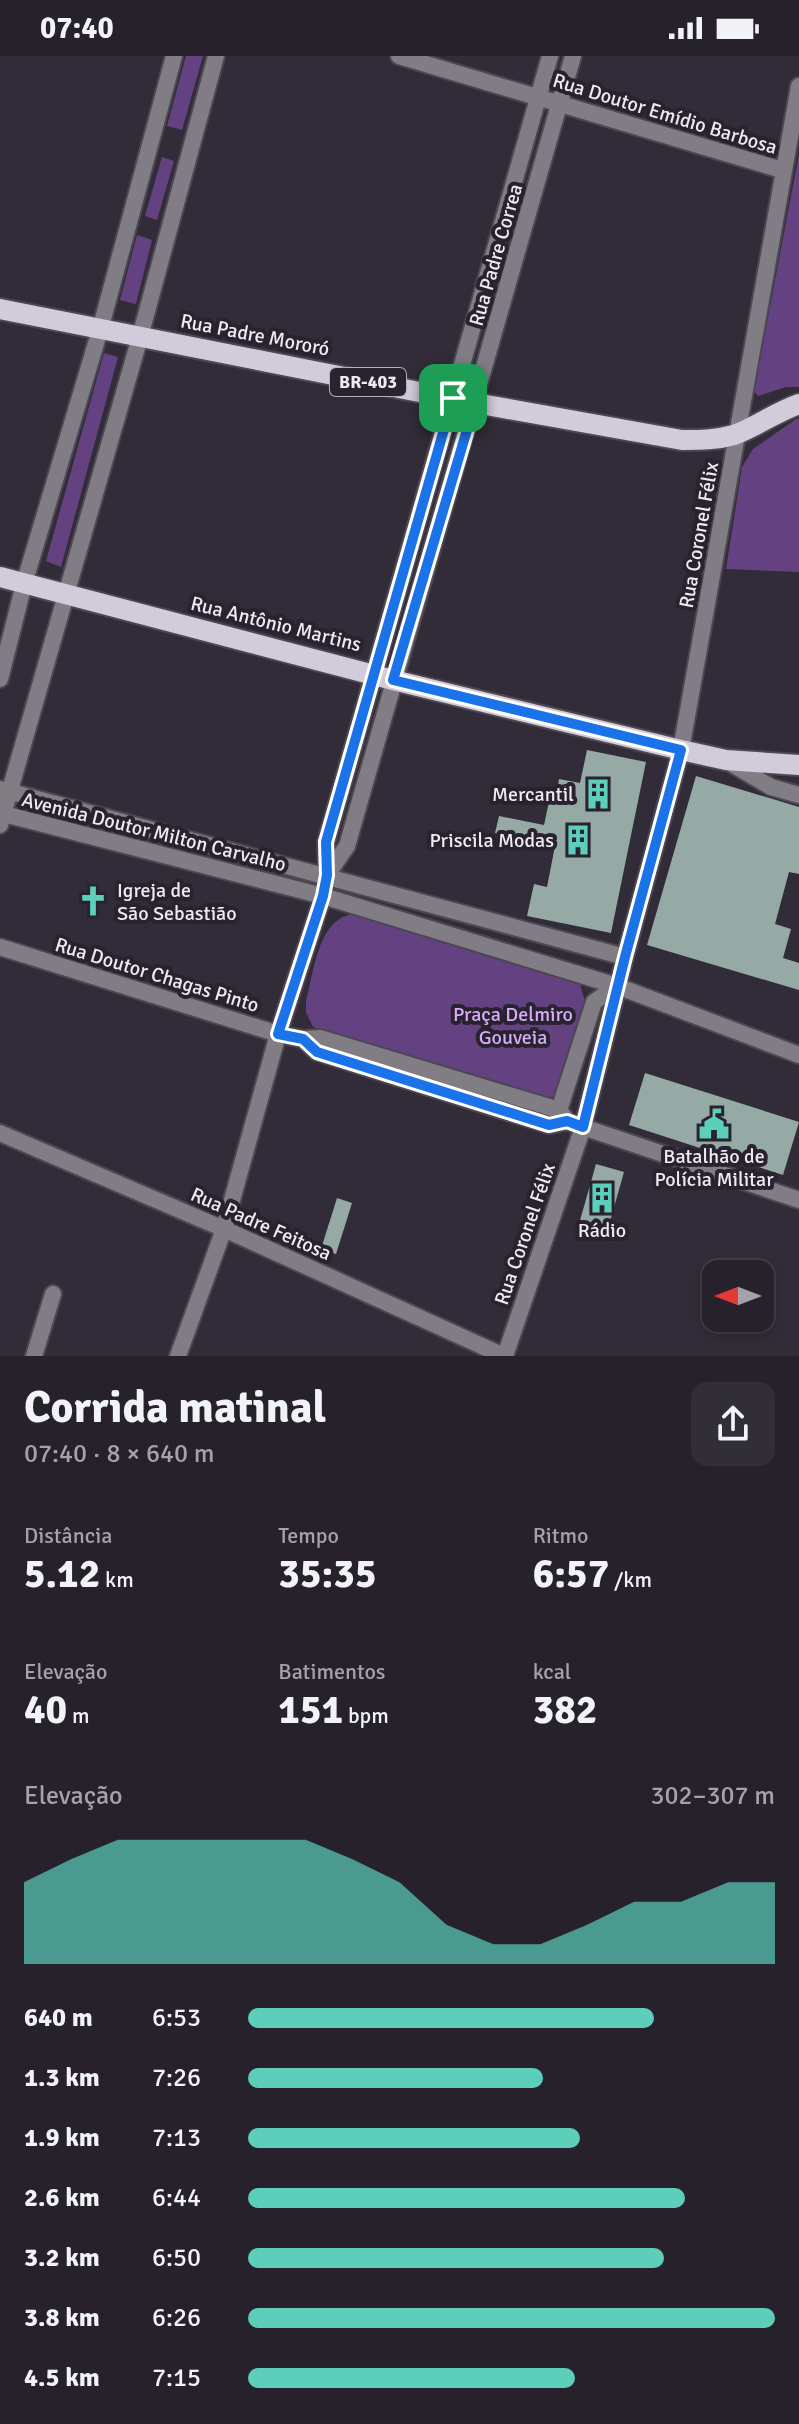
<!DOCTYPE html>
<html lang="pt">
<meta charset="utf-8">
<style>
:root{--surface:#26212b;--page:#322e37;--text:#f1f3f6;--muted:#a4a3a9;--line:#423e47;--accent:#5cceba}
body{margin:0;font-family:Signika,sans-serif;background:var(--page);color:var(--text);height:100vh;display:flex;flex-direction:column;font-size:30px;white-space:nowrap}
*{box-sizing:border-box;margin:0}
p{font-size:26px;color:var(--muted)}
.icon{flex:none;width:44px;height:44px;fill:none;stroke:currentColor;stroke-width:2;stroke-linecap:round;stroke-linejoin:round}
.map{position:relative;height:1300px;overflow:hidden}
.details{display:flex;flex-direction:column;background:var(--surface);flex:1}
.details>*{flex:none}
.needle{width:52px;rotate:270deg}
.controls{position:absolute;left:702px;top:1204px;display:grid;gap:16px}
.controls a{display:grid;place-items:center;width:72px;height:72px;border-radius:16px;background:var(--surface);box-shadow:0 4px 12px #0003,0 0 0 2px var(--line);font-size:40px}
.pin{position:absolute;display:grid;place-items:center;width:68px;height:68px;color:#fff;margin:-34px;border-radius:16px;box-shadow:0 4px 12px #0006}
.round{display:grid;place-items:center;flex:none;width:84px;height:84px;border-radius:16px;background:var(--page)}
.overview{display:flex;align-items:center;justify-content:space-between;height:136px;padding:0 24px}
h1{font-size:44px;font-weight:800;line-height:60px}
.figures{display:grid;grid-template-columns:repeat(3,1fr);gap:12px;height:136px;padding:8px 24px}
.figures div{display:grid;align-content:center}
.figures b{font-size:40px;font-weight:800}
.figures small{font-size:22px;font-weight:400}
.figures p{font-size:22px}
.chart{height:224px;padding:16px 24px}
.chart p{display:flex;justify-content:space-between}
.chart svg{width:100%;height:144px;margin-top:8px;fill:var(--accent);opacity:.7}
ul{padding:0 24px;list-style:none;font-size:26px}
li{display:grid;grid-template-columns:128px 96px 1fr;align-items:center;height:60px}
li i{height:20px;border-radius:10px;background:var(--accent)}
.status{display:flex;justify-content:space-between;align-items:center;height:56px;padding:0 40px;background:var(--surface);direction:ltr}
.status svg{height:22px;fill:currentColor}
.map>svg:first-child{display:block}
.green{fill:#644282}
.building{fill:#95aaa5}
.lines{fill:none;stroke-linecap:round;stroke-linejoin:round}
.minor-casing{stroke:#4c4753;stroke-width:20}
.primary-casing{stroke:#4c4753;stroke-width:24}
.minor{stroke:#807d84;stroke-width:16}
.primary{stroke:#d2cbd9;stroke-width:20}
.route-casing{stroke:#fff;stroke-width:16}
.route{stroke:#1a73e8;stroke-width:10}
.labels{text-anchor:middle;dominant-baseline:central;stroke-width:8;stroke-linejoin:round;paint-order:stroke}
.shield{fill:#29222f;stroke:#b4afb8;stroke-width:2}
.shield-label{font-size:18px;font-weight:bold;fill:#efebf3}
.street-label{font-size:20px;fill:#efebf3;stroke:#29222f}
.poi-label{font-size:20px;fill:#efebf3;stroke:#29222f;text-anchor:end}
.park-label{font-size:20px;fill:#d5adfb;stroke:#29222f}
</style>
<div class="status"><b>07:40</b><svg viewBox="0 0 49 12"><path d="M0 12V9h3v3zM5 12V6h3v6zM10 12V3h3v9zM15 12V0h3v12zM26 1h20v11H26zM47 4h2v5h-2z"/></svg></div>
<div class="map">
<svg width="799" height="1300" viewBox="0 0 799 1300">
<rect width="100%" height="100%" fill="#322c39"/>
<g class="green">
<polygon points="186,0 203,0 182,74 167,70"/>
<polygon points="799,98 799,331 786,331 758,340 754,335"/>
<polygon points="162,101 174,105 157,164 145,160"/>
<polygon points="137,179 152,184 136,248 120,244"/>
<polygon points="104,297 118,301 61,511 46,505"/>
<polygon points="796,363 799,363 799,516 726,513 742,411 753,393"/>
<path d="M352 858 573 920 579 925 586 949 558 1038 548 1043 313 971 306 956V945C314 917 317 865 352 858Z"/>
</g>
<g class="building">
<polygon points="587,694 646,706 611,877 527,860 534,828 547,831 555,790 495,777 499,760 544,769 551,736 557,737 559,723 580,727"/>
<polygon points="696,720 799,751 799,818 789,816 775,868 791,873 783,902 799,907 799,934 647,889"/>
<polygon points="645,1017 799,1066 783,1119 629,1069"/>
<polygon points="596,1108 624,1116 607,1176 579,1168"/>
<polygon points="337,1142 352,1147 336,1198 321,1193"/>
</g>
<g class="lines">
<g class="minor-casing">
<g id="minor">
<polyline points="399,0 782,114"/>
<polyline points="0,623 24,528 100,274 174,0"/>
<polyline points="727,705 771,731 799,739"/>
<polyline points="0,733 625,901"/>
<polyline points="0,757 323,840 617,930 799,999"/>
<polyline points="0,769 140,281 216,0"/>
<polyline points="327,819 347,790 573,0"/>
<polyline points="0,891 278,978 303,983 320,982 559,1054 567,1065 583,1071 799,1144"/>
<polyline points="303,983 317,996 549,1069 567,1065"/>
<polyline points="559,1054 594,946 617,930"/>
<polyline points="0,1077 224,1173 504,1300"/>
<polyline points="34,1300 53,1238"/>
<polyline points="178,1300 224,1173 278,978 323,840 327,819 326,786 550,0"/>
<polyline points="505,1300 583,1071 625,901 681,694 799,30"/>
</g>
</g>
<g class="primary-casing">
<g id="primary">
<path d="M0 253 475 347 682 384C700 384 716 384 734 379 756 371 776 356 799 348"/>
<polyline points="0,521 393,624 681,694 726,704 799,709"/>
</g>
</g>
<use href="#minor" class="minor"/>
<use href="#primary" class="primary"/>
</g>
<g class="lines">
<g class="route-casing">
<polygon id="route" points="453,342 475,347 393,624 681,694 625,901 583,1071 567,1065 549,1069 317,996 303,983 278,978 323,840 327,819 326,786"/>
</g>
<use href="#route" class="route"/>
</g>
<defs>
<g id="building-bare" transform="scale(2.4)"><path d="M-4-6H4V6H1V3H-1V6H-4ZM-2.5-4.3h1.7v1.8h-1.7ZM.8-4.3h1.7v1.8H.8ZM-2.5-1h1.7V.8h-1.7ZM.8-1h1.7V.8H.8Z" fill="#5cceba" stroke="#29222f" stroke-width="2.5" paint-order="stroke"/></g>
<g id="church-bare" transform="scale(2.4)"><path d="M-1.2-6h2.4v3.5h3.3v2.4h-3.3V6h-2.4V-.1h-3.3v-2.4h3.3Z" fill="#5cceba" stroke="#29222f" stroke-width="2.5" paint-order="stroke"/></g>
<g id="civic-bare" transform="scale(2.4)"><path d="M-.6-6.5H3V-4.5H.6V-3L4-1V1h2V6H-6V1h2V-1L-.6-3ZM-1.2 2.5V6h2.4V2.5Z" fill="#5cceba" stroke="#29222f" stroke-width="2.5" paint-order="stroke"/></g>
</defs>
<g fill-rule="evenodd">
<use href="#building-bare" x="598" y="738"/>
<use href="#building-bare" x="578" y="784"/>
<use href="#church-bare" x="93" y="845"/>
<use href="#civic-bare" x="714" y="1068"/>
<use href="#building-bare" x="602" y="1142"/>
</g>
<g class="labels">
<rect class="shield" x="330" y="312" width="76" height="28" rx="6"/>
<g class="shield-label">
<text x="368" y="326">BR-403</text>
</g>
<g class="street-label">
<text transform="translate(665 58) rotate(17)">Rua Doutor Emídio Barbosa</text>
<text transform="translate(496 199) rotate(-74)">Rua Padre Correa</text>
<text transform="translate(255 279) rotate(11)">Rua Padre Mororó</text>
<text transform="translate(699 479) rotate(-80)">Rua Coronel Félix</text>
<text transform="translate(276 568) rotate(14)">Rua Antônio Martins</text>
<text transform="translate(154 776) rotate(14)">Avenida Doutor Milton Carvalho</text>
<text transform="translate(157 919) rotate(17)">Rua Doutor Chagas Pinto</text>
<text transform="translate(261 1168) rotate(24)">Rua Padre Feitosa</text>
<text transform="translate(525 1178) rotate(-71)">Rua Coronel Félix</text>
</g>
<g class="poi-label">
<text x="574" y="738">Mercantil</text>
<text x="554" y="784">Priscila Modas</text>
<text x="117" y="834" text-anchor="start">Igreja de<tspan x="117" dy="23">São Sebastião</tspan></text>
<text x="714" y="1100" text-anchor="middle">Batalhão de<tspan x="714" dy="23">Polícia Militar</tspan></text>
<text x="602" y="1174" text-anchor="middle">Rádio</text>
</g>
<g class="park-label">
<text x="513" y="958">Praça Delmiro<tspan x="513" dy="23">Gouveia</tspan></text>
</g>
</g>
</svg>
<div class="controls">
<a><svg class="needle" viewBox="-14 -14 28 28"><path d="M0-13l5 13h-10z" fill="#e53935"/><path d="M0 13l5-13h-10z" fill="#a4a3a9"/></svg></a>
</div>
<div class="pin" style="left:453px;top:342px;background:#1e9e55"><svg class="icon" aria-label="arrive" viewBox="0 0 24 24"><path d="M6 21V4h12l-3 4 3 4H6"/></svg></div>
</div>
<section class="details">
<div class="overview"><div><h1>Corrida matinal</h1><p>07:40 · 8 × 640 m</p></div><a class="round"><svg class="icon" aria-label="share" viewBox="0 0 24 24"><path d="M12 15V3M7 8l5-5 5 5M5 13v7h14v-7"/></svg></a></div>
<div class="figures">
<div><p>Distância</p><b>5.12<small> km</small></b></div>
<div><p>Tempo</p><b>35:35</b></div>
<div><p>Ritmo</p><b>6:57<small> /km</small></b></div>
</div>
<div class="figures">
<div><p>Elevação</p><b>40<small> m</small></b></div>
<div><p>Batimentos</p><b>151<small> bpm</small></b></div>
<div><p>kcal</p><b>382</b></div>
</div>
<div class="chart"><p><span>Elevação</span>302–307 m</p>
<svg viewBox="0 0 160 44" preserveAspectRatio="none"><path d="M0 44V19L10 12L20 6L30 6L40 6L50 6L60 6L70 12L80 19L90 32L100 38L110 38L120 32L130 25L140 25L150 19L160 19V44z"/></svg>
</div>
<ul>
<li><b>640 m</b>6:53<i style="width:77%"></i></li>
<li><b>1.3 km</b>7:26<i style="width:56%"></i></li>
<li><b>1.9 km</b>7:13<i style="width:63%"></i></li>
<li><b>2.6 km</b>6:44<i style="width:83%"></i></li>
<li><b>3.2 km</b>6:50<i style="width:79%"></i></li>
<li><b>3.8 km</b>6:26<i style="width:100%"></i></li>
<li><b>4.5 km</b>7:15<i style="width:62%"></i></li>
</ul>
</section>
